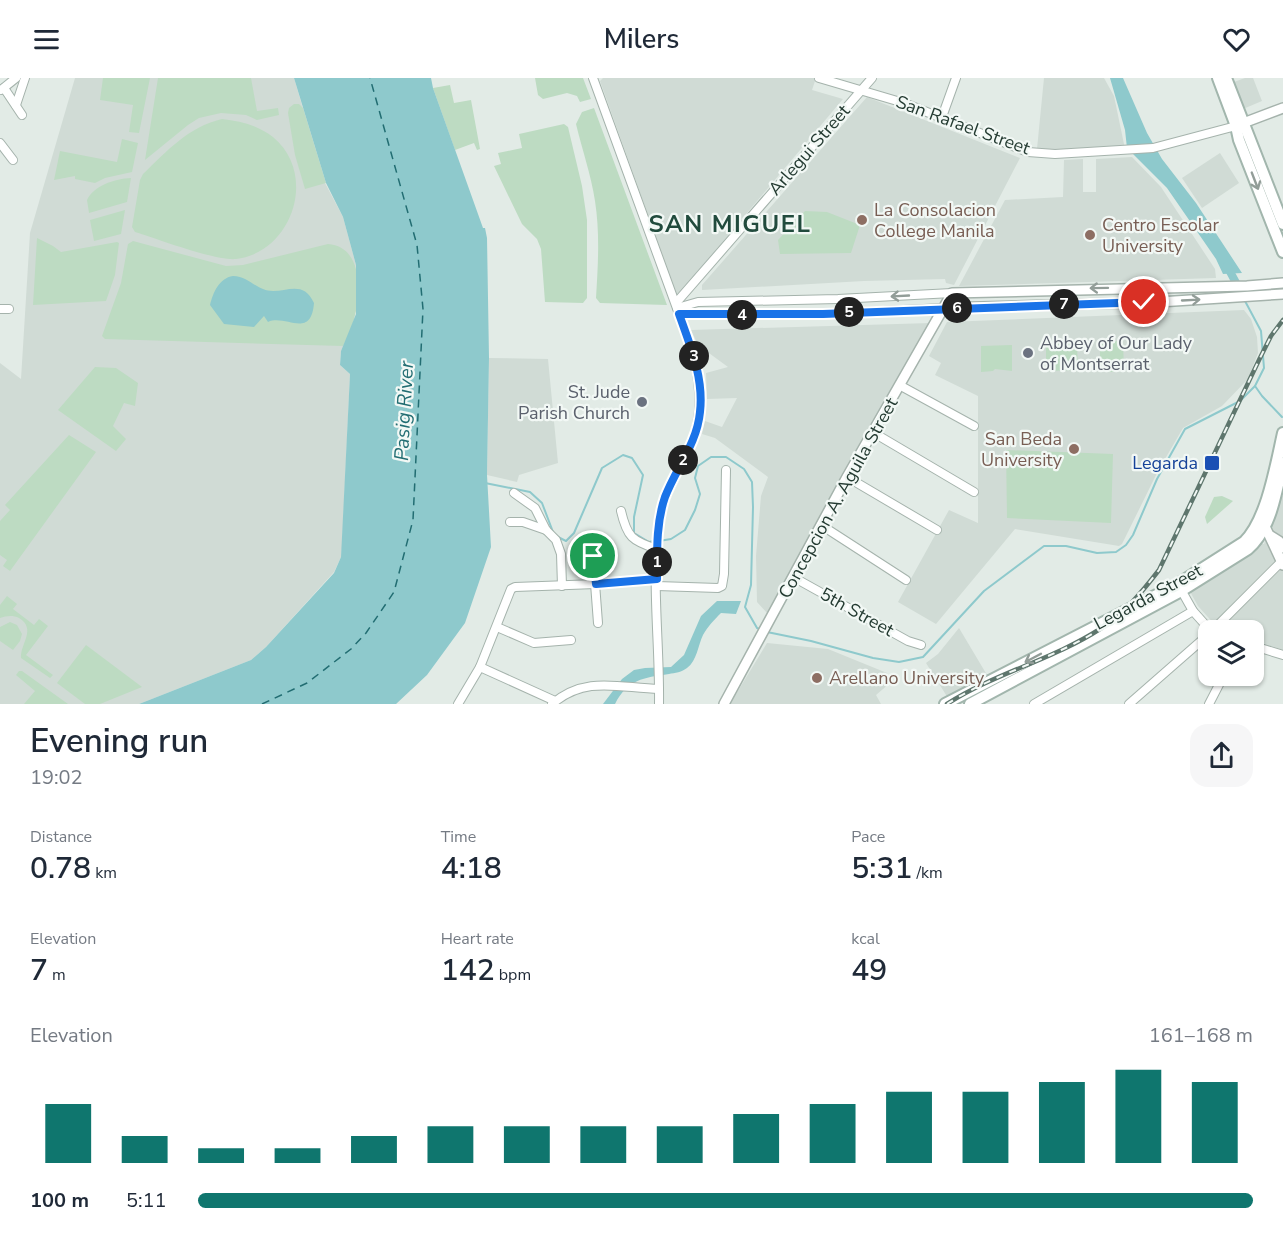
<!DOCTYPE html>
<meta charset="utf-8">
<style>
:root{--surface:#fff;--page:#f6f6f7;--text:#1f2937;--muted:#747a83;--accent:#0f766e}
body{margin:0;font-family:"Nunito Sans",sans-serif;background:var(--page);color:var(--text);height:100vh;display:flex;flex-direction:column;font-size:22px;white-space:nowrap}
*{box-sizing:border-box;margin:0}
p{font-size:20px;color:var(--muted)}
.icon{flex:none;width:33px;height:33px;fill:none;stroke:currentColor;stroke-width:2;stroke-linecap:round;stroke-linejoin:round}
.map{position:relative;height:626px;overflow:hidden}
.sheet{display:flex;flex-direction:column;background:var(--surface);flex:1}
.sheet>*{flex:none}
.controls{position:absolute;left:1198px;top:542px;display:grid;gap:12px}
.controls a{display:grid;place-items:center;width:66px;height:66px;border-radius:12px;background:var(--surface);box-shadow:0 2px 4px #0004;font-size:30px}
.pin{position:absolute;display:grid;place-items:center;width:51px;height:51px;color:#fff;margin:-26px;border:3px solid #fff;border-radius:50%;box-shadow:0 2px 6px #0007}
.km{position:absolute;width:30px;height:30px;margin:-15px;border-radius:50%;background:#222;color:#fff;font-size:16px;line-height:30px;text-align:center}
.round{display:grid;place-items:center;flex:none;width:63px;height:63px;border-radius:18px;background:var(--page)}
.head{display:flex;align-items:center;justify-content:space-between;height:102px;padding:0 30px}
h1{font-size:33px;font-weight:600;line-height:45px}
.stats{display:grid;grid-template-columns:repeat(3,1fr);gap:9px;height:102px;padding:6px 30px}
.stats div{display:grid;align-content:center}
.stats b{font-size:30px;font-weight:600}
.stats small{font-size:16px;font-weight:400}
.stats p{font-size:16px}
.chart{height:168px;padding:12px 30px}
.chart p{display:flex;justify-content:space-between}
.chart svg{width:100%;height:108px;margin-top:6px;stroke:var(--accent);stroke-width:6}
ul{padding:0 30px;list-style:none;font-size:20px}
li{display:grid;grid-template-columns:96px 72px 1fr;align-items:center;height:45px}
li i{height:15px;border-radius:8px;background:var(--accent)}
header{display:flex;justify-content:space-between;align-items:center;height:78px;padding:0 30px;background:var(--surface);font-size:27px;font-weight:600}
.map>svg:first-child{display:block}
.built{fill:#d0dbd5}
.green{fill:#bddbc2}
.water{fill:#8ec9cc}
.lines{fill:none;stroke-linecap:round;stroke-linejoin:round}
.stream{stroke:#8ec9cc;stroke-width:2}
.canal{stroke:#8ec9cc;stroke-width:8}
.ferry{stroke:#226d72;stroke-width:1.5;stroke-dasharray:8 6;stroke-linecap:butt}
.minor-casing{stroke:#a5b3ac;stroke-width:10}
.tertiary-casing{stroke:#a5b3ac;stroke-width:12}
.secondary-casing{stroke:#a2b6ad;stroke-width:14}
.minor{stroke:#fff;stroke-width:8}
.tertiary{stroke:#fff;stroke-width:9}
.secondary{stroke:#fff;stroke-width:10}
.rail-casing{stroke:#5e766d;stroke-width:4.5}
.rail{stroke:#f2f8f5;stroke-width:2;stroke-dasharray:7;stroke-linecap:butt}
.oneway{stroke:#929d98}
.route-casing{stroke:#fff;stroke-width:12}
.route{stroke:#1a73e8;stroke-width:8}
.education-dot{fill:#8d6e63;stroke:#f2f8f5;stroke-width:2}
.worship-dot{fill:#6b7280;stroke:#f2f8f5;stroke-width:2}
.transit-dot{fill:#1a4fb4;stroke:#f2f8f5;stroke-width:2}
.labels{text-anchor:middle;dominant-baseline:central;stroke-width:4.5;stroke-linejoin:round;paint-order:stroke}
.street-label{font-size:18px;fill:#243b32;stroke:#f2f8f5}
.education-label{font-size:18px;fill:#785e54;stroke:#f2f8f5;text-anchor:start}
.worship-label{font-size:18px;fill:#5b616d;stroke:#f2f8f5;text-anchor:start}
.transit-label{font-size:18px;fill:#164399;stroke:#f2f8f5;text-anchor:end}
.water-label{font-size:20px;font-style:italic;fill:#226d72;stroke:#f2f8f5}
.district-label{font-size:24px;font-weight:bold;letter-spacing:1.5px;fill:#214b3d;stroke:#f2f8f5}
</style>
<header><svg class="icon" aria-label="menu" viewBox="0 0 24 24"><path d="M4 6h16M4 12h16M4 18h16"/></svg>Milers<svg class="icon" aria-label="heart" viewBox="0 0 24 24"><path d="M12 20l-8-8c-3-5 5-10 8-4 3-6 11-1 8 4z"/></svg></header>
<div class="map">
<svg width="1283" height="626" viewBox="0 0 1283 626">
<rect width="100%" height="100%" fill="#e2ebe6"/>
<g class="built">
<polygon points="75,0 294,0 325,105 343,139 356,187 348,258 341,273 340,287 350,296 342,470 341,479 334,494 266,569 251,582 139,626 0,626 0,285 21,301 30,155"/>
<polygon points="603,0 816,0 812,12 843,21 677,218 600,3"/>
<polygon points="1044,0 1104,0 1114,18 1125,71 1037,71"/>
<polygon points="1245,0 1253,0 1262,23 1243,31 1234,4"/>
<polygon points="867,19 1020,80 954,207 946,205 945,201 864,203 702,212 702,207"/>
<polygon points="1220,75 1239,105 1202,130 1182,100"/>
<polygon points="1132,79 1161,109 1215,191 1216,200 959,208 1005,122 1063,119 1064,82 1083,81 1083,114 1096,114 1096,81"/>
<polygon points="1244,232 1251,241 1257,259 1258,275 1248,301 1222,328 1183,350 1158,393 1122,466 1119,468 1015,451 936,546 898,524 949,432 978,445 978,318 935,297 941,285 929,278 947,244"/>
<polygon points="931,245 768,536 757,524 756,478 761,418 768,399 715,360 702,356 705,343 722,349 737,320 707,321 706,295 728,289 698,267 691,252"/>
<polygon points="489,280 548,281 558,385 519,397 517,404 487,397"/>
<polygon points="1279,417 1283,418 1283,572 1254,562 1254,552 1225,552 1216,548 1198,528 1188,510 1260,466 1264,466"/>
<polygon points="959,550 987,597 948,620 926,585 938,576"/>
<polygon points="767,565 828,571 887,595 890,605 876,617 881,626 730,626"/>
</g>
<g class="green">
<polygon points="103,0 150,0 139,55 129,54 133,27 100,22"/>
<polygon points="158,0 251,0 257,33 278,30 279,37 257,42 246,37 221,35 199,40 188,47 145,82"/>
<polygon points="535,0 583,0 591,21 580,24 577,18 567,15 543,21 538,17"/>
<polygon points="450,7 454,25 471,22 480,71 477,72 474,65 455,72 433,10"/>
<polygon points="294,26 299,26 303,30 326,105 305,111 295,77 288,35 289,30"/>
<path d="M594 30 667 227 600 225 596 220C598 188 600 155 595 123 591 97 582 71 576 46L582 34Z"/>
<path d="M222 41C240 43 258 47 273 59 318 96 293 174 236 181 215 183 158 161 135 154L132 149 140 102 143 96C167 73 188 49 222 41Z"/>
<polygon points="564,46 568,49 582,108 587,142 587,220 583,225 545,224 541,171 537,161 522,146 494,88 501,86 498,75 522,70 519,56"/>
<polygon points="122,61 138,65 132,94 105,100 95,105 75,101 75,98 54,102 60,73 117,84"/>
<path d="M131 100 127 124 89 135 87 122C94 107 115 101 131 100Z"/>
<polygon points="125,132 121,156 94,163 90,142"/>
<polygon points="805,133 827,134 860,147 851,175 780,176 778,162"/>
<polygon points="37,160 53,168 61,174 117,164 119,165 115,197 106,223 33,227"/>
<path d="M133 163 226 188 243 187 328 166C361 168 362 212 355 237 353 248 348 258 343 268L105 261 102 258 121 205 128 166Z"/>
<polygon points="1071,263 1071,268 1077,268 1078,292 1046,293 1046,264"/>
<polygon points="1105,263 1117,263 1118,266 1123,266 1124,290 1116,290 1115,294 1106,294 1105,291 1100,291 1100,266 1105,266"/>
<polygon points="1012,267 1012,293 995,291 993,293 981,294 981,268"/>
<polygon points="95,289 116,290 138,305 135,328 124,325 113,348 126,361 116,373 58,332"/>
<polygon points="69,357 96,374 10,493 3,488 7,482 0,477 0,443 10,432 5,427"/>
<polygon points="1006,372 1113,376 1111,445 1007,440"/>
<polygon points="1222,418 1233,423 1207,446 1205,439 1214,419"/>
<path d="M7 518 17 526 13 531 34 547 39 541 48 548 26 577 53 597 50 600 21 580C20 566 37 551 19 540 13 537 6 538 0 540V527Z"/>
<polygon points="10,544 17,547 22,556 20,563 13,572 0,563 0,549"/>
<polygon points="86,567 142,609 100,626 85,626 57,605"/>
<polygon points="19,593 22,593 68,626 24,626 35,613 16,597"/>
</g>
<g class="water">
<polygon points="294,0 431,0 433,10 483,150 485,150 487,160 489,280 487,397 491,469 465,545 427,597 396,626 139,626 251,582 266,569 334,495 341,479 350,296 340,287 341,273 356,236 356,187 343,139 326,105"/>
<polygon points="1110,0 1123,0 1147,55 1162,81 1196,125 1242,195 1223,196 1216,181 1167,110 1127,70 1125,52"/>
<path d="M233 198C246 198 252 207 263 211 281 219 302 198 314 225 311 262 286 236 268 244L264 238 254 249 224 246 210 227C213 215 219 200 233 198Z"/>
<path d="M717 523H741L736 536 721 535C714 542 708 548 703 557 698 567 697 583 687 590 682 594 675 595 669 596 643 600 628 601 615 626H603L622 601 634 592 645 590 671 589 684 577 701 538Z"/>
</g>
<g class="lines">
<g class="stream">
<polyline points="1255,308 1262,318 1282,339"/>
<polyline points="485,405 530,414 542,425 553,454"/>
<polyline points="556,458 566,463 574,455 602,390 623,377 632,380 643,397 634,439 634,455 649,464 654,463"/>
<polyline points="659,463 671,461 685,452 695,432 700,416 695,400 698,388 711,379 726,379 744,391 752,404 753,429 751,507 745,529 757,550 762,552"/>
<polyline points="767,554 811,563 873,580 899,584 923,579 984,513 1044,468 1066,468 1097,475 1116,474 1126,467 1133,457 1157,401 1185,351 1240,323 1255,308 1264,290 1261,253 1245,223"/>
</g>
<polyline class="canal" points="1227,188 1242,216"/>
<polyline class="ferry" points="262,626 307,605 351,571 366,555 394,514 413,442 423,231 417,167 370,0"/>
<g class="minor-casing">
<g id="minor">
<path d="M593 0 690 266C700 300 705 335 690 369 679 394 663 415 659 444 651 504 660 566 659 626"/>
<polyline points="819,0 904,25 1028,74 1055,76 1153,70 1236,48"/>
<polyline points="4,10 22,37"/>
<polyline points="1,12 16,0"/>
<polyline points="16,27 25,0"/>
<polyline points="942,39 956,0"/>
<polyline points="0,65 13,82"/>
<polyline points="676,225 872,0"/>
<polyline points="677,230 698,224 838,221 952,215"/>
<polyline points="0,231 9,231"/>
<polyline points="679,236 823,236 944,230"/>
<polyline points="901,308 974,348"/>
<polyline points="874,355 974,414"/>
<polyline points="847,399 937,452"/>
<polyline points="514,415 535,430 546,452 556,462 561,476 562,508"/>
<path d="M621 433C627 459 632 463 657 471"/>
<polyline points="510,444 523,444 546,452"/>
<polyline points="821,447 906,502"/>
<polyline points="592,466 598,545"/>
<polyline points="793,499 908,563 921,567"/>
<polyline points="657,508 718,510 722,508 724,496 726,392"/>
<polyline points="1180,510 1193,533 1210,552"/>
<polyline points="497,549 534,565 571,562"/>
<polyline points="1213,552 1281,484"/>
<polyline points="1254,568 1283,577"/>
<polyline points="480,589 555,623"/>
<polyline points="458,626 480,589 511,511 515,509 596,506 657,501"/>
<path d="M552 626C586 597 619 610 659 611"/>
<polyline points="1034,626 1193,533"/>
<polyline points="1129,626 1209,556"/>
<polyline points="1209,626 1224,597"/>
</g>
</g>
<g class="tertiary-casing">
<g id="tertiary">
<polyline points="1238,47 1283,30"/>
<polyline points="944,230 1159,224 1283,216"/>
<polyline points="1262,442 1283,487"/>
<polyline points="1271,458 1279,463 1283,470"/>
<polyline points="724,626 847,399 952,215 1247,208 1283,205"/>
</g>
</g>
<g class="secondary-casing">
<g id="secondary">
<polyline points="1218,0 1236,48 1239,62 1283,174"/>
<polyline points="1226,0 1283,146"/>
<path d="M945 626 1178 506 1244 464C1267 442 1276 386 1283 355"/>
<path d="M970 626 1181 513 1248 471C1272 450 1276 413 1283 385"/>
</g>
</g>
<use href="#minor" class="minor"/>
<use href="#tertiary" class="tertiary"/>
<use href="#secondary" class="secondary"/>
<g class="rail-casing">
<path id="rail" d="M947 626C995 595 1052 582 1100 551 1124 536 1142 514 1159 492L1259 282 1271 258 1283 242"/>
</g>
<use href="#rail" class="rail"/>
</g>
<defs><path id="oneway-shaft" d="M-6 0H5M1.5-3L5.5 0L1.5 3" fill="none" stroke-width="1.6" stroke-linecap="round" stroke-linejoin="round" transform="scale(1.5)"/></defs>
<g class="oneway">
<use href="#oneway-shaft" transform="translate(1255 103) rotate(69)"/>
<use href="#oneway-shaft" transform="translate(1099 210) rotate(179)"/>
<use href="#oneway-shaft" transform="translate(900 218) rotate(177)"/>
<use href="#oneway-shaft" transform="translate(1191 222) rotate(-3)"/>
<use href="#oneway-shaft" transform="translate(1033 580) rotate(152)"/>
</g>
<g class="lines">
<g class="route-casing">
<path id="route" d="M593 478 596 506 657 501C657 474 656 445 665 419 676 390 697 366 700 334 704 300 690 267 679 236H823L1144 224"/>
</g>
<use href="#route" class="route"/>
</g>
<g class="education-dot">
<circle cx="862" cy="142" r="6"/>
<circle cx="1090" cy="157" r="6"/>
<circle cx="1074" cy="371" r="6"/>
<circle cx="817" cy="600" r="6"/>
</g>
<g class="worship-dot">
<circle cx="1028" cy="275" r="6"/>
<circle cx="642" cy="324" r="6"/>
</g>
<rect class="transit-dot" x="1204" y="377" width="16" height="16" rx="3"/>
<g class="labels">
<g class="street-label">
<text transform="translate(963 47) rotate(20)">San Rafael Street</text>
<text transform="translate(809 72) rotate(-49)">Arlegui Street</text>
<text transform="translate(838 420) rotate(-61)">Concepcion A. Aguila Street</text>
<text transform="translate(1148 519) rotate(-28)">Legarda Street</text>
<text transform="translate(857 534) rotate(29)">5th Street</text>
</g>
<g class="education-label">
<text x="874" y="132">La Consolacion<tspan x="874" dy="21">College Manila</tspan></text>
<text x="1102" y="147">Centro Escolar<tspan x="1102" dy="21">University</tspan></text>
<text x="1062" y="361" text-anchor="end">San Beda<tspan x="1062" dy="21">University</tspan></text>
<text x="829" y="600">Arellano University</text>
</g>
<g class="worship-label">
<text x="1040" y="265">Abbey of Our Lady<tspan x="1040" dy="21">of Montserrat</tspan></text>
<text x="630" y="314" text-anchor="end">St. Jude<tspan x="630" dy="21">Parish Church</tspan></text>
</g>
<g class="transit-label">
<text x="1198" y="385">Legarda</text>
</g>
<g class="water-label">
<text transform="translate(404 333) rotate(-87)">Pasig River</text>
</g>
<g class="district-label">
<text x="730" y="146">SAN MIGUEL</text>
</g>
</g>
</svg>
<div class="controls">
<a><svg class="icon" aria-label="layers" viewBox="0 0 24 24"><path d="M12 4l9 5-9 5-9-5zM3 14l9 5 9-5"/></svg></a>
</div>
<div class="pin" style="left:593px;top:478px;background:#1e9e55"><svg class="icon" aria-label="arrive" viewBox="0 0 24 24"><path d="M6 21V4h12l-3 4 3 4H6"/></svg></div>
<div class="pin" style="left:1144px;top:224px;background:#d93025"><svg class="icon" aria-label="check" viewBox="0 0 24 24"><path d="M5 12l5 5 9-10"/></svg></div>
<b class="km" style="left:657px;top:484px">1</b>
<b class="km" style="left:683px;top:382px">2</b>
<b class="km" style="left:694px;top:278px">3</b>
<b class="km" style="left:742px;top:237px">4</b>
<b class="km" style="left:849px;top:234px">5</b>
<b class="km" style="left:957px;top:230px">6</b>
<b class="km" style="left:1064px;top:226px">7</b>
</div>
<section class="sheet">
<div class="head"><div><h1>Evening run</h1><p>19:02</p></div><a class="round"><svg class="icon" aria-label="share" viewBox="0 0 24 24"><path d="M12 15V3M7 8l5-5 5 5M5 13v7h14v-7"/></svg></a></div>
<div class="stats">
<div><p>Distance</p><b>0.78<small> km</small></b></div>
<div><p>Time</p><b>4:18</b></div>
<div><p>Pace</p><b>5:31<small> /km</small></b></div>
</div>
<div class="stats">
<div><p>Elevation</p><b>7<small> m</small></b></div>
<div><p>Heart rate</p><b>142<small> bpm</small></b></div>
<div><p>kcal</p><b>49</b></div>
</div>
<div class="chart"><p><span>Elevation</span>161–168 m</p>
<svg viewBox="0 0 160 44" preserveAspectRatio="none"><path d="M5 44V20M15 44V33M25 44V38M35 44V38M45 44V33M55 44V29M65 44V29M75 44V29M85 44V29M95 44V24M105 44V20M115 44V15M125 44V15M135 44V11M145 44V6M155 44V11"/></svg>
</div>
<ul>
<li><b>100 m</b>5:11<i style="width:100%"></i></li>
</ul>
</section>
